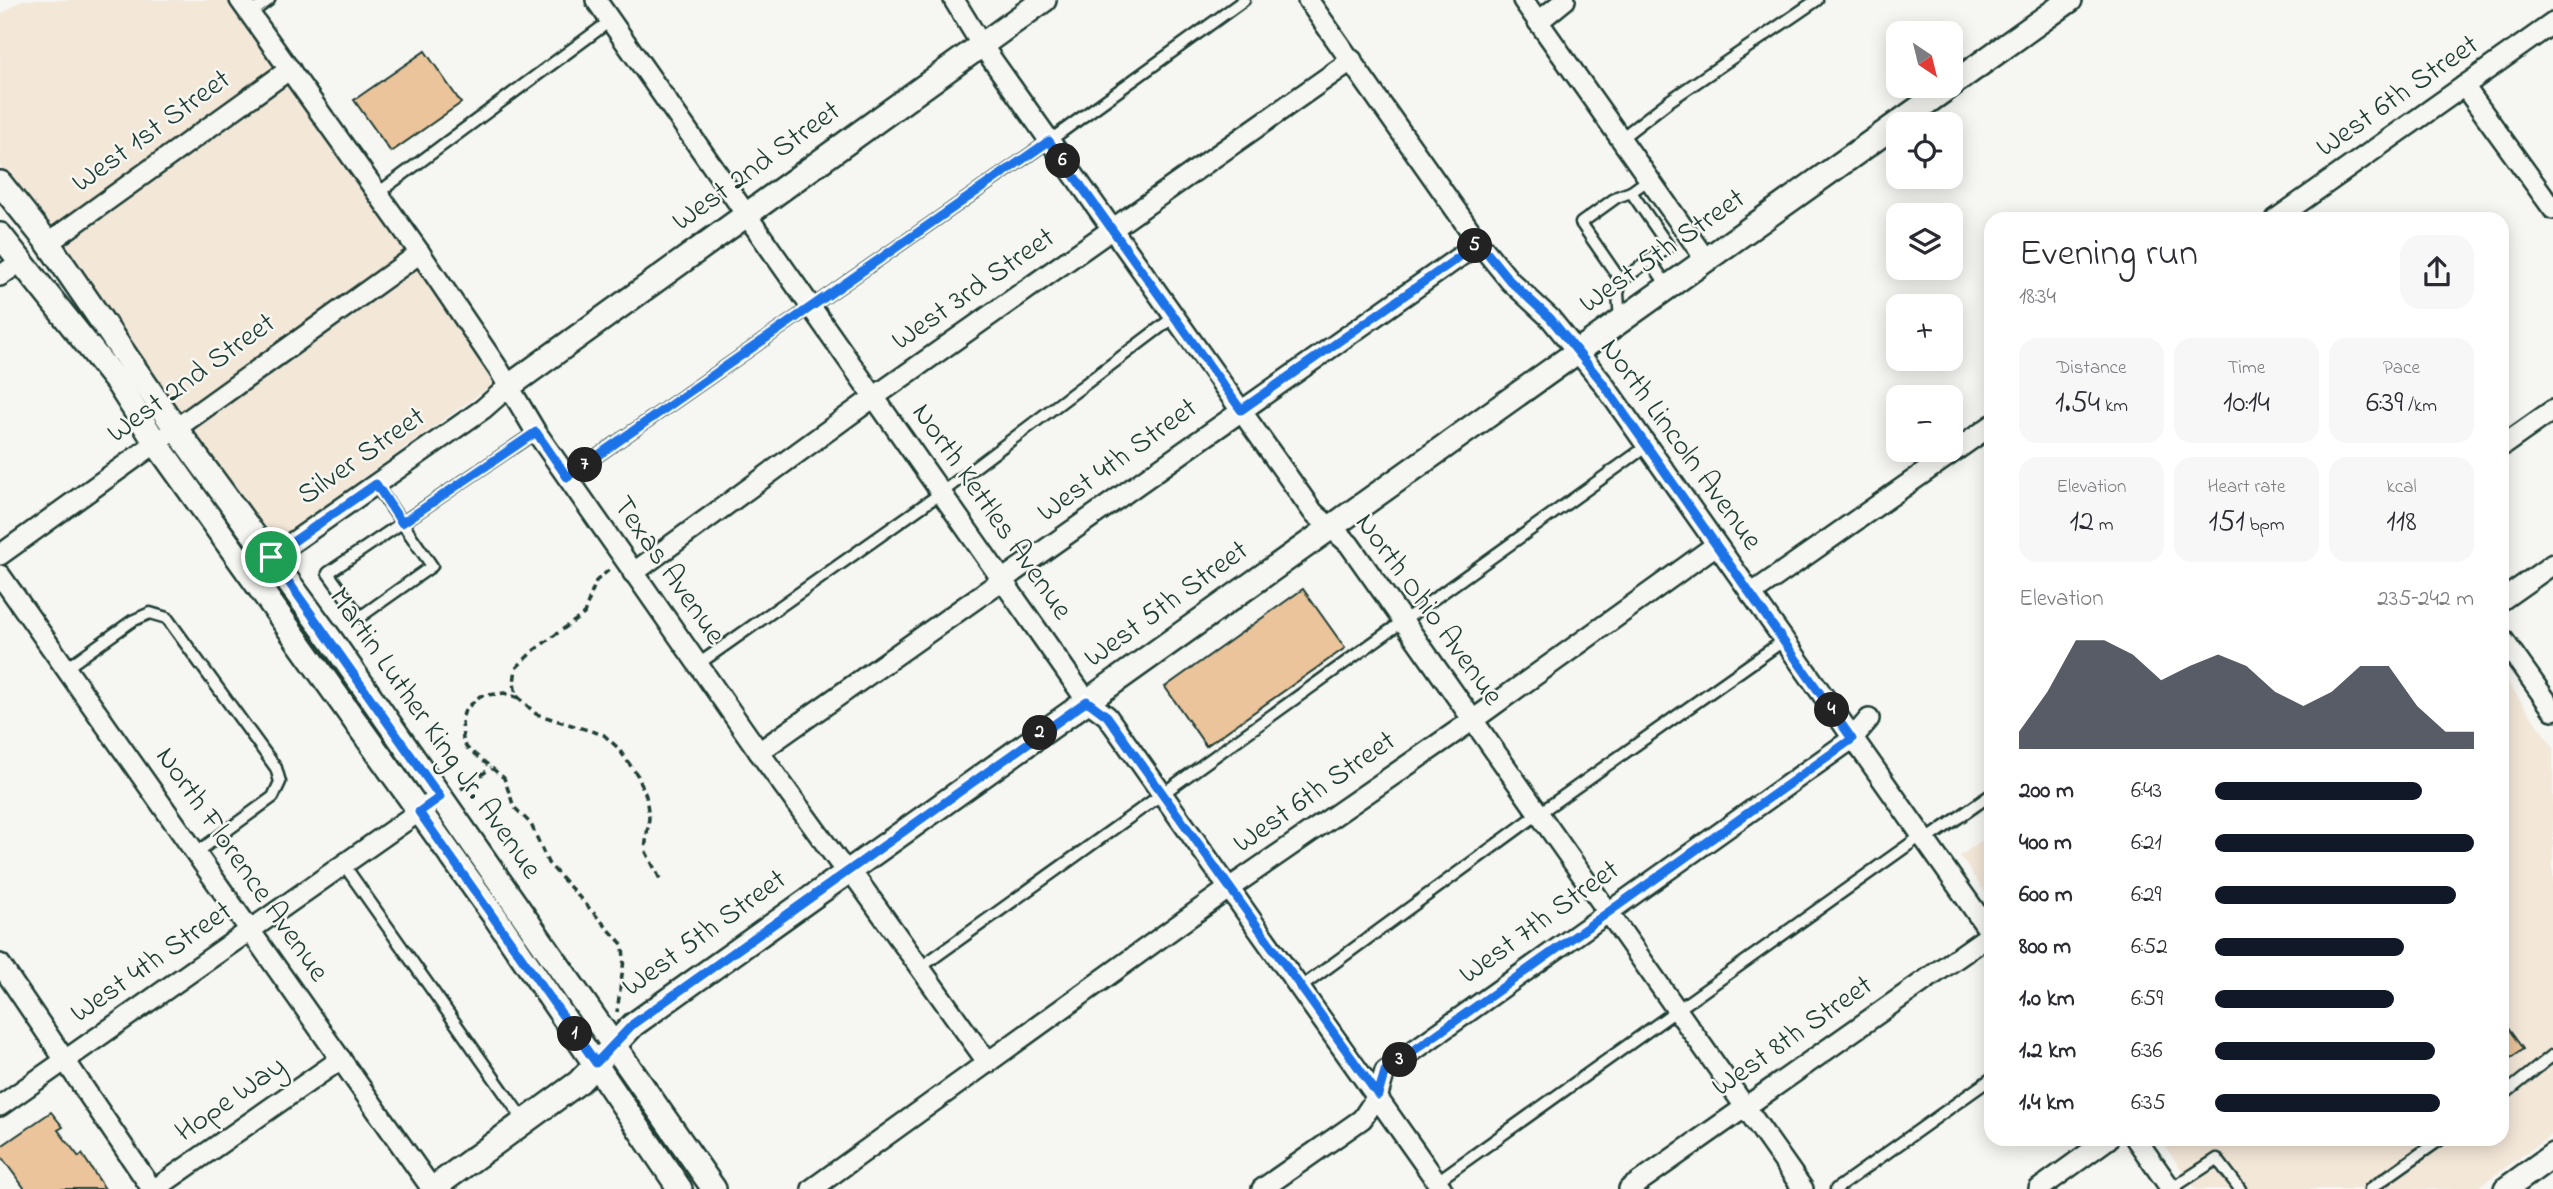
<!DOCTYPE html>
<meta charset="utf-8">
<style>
:root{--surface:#fff;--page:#f7f7f7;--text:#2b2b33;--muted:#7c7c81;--accent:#111827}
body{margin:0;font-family:"Indie Flower",sans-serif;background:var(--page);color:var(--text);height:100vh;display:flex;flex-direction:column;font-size:26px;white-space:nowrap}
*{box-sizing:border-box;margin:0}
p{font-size:23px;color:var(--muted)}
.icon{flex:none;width:38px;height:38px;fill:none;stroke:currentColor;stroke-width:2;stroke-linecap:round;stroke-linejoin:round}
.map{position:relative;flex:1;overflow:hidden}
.side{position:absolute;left:1984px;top:212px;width:525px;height:934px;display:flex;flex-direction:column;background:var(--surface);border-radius:21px;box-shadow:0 4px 18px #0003}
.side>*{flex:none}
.needle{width:46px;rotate:145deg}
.fabs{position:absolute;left:1886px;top:21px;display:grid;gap:14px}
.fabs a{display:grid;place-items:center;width:77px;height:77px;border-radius:14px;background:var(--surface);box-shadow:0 4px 18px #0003;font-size:35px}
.pin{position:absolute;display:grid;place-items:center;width:60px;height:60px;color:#fff;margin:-30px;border:4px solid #fff;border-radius:50%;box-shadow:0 2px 7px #0007}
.km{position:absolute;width:35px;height:35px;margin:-18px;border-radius:50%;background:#222;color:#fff;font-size:19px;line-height:35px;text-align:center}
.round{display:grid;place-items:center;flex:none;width:74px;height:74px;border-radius:21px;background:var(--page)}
.headline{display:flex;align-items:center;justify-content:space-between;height:119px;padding:0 35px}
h1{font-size:38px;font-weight:600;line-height:52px}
.figures{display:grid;grid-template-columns:repeat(3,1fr);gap:10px;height:119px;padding:7px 35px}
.figures div{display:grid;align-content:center;border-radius:18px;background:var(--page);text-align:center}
.figures b{font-size:30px;font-weight:600}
.figures small{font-size:19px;font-weight:400}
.figures p{font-size:19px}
.chart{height:196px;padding:14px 35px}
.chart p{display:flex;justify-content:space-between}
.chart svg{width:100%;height:126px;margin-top:7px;fill:var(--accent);opacity:.7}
ul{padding:0 35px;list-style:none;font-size:23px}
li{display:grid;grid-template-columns:112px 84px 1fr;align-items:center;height:52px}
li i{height:18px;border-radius:9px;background:var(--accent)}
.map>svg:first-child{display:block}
.built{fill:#f3e7d8}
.building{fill:#ebc49b;stroke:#1f3d34;stroke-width:2}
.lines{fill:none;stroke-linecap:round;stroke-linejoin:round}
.service-casing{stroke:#1f3d34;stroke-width:15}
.minor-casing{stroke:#1f3d34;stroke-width:24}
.tertiary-casing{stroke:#1f3d34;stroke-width:28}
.path{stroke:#1f3d34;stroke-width:3.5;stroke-dasharray:7 5;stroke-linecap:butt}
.service{stroke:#f6f6f2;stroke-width:10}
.minor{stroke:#f6f6f2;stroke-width:19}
.tertiary{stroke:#f6f6f2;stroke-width:23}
.route-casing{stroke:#fff;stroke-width:14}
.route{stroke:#1a73e8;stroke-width:9}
.labels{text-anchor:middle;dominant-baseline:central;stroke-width:5;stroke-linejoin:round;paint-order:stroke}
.street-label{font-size:30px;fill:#1f3d34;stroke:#f6f6f2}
</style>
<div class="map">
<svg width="2553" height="1189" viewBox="0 0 2553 1189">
<rect width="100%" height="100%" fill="#f6f6f2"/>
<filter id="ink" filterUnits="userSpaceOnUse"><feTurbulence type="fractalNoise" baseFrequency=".0143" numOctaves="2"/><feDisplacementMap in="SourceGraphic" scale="14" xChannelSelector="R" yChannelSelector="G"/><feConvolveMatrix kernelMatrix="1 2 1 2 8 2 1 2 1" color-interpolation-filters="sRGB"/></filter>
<g filter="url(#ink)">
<g class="built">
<polygon points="22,0 228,0 275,66 49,228 0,166 0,15"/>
<polygon points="289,84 405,250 178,413 63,246"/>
<polygon points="418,268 495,383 272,543 191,432"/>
<polygon points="2503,676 2553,747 2553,1134 2475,1189 2195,1189 2160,1139 2502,1139"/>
<polygon points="1991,834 1991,901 1960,856"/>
</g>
<g class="building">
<polygon points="425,51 461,103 391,152 354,100"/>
<polygon points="1303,589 1345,648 1206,746 1165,687"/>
<polygon points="2502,1020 2523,1049 2502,1064"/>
<polygon points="51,1112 63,1127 58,1130 79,1157 82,1154 105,1189 25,1189 0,1155 0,1147"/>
</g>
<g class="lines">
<g class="service-casing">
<g id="service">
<polyline points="250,14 269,0"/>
<polyline points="1620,139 1669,101 1817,0"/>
<polyline points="1649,179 1631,192 1669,247 1650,260 1668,287"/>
<polyline points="1631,192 1617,197 1581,223 1621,281 1650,260"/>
<polyline points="378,193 610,21"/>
<polyline points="1620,320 1618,294 1621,281"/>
<polyline points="567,477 1049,141 1244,0"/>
<polyline points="375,484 432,566 360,617 328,573 536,432"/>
<polyline points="697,665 941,493 1174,317"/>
<polyline points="66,668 132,621 150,613 167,618 276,768 280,782 273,797 196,853"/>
<polyline points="1925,841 1992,794"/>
<polyline points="344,865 525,1122"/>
<polyline points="921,967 1647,446"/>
<polyline points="1300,988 1538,814 1783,641"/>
<polyline points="2502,1096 2553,1055"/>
<polyline points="1436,1182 1921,836"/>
<polyline points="1836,1189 1992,1078"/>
<polyline points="2171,1189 2217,1159 2240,1189"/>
<polyline points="2370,1189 2441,1139"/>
</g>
</g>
<g class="minor-casing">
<g id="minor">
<polyline points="240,0 420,253 499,370 536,432 759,752 838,861 858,881 988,1063"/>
<polyline points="596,0 1087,701 1107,716 1442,1189"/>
<polyline points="954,0 981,44 1313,512 1349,544 1803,1189"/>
<polyline points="1308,0 1479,243 1510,281 1550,318 1602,382 1992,935"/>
<polyline points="1523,0 1706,260"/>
<polyline points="1538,22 1565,0"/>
<polyline points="2464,86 2553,209"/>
<polyline points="2276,219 2553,23"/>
<polyline points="48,243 290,69"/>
<polyline points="0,276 20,262"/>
<polyline points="2502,446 2553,410"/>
<polyline points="0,555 420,253"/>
<polyline points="249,573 483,409 508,387"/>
<polyline points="633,573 874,397 1352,60"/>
<polyline points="0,575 432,1189"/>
<polyline points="1751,594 1992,425"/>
<polyline points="2502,600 2553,564"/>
<polyline points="2502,638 2553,710"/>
<polyline points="759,752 1479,243"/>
<polyline points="0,964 152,1189"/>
<polyline points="0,1106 431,803"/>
<polyline points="2136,1139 2171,1189"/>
<polyline points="155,1189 341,1059"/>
<polyline points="812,1189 1228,889 1473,720 1716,545"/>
<polyline points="1262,1189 1362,1119 1378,1095 1385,1071 1852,739 1869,719"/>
<polyline points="1629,1189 1991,934"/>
<polyline points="2039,1189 2108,1139"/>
</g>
</g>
<g class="tertiary-casing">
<g id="tertiary">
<polyline points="1951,85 2070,0"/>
<polyline points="0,183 48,243 176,429 331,640 714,1189"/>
<polyline points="0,235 117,382 156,443 496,918 680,1189"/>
<polyline points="508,387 1044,0"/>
<polyline points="432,1189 579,1082 633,1025 1950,86"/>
<polyline points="2506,1189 2553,1155"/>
</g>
</g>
<g class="path">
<polyline points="609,570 596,581 584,614 533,651 516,668 514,683 516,695 536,714 604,735 618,748 638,776 646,796 649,818 645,850 660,879"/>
<polyline points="519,698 504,693 480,696 465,710 462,719 463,741 467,748 504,778 514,807 531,824 548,863 623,945 624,960 617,1012"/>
<polyline points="461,789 491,768"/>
</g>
<use href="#service" class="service"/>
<use href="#minor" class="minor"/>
<use href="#tertiary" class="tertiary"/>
</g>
</g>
<g class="lines" filter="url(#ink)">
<g class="route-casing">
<polygon id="route" points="1049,141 1241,410 1479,243 1510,281 1550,318 1602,382 1852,739 1385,1071 1378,1095 1107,716 1087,701 633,1024 596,1063 419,812 440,797 271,557 376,484 402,523 536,432 567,477"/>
</g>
<use href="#route" class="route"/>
</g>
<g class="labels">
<g class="street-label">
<text transform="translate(2398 97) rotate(-35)">West 6th Street</text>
<text transform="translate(152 132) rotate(-36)">West 1st Street</text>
<text transform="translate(757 167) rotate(-36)">West 2nd Street</text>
<text transform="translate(1663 252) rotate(-35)">West 5th Street</text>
<text transform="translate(974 290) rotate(-35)">West 3rd Street</text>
<text transform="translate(192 379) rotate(-36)">West 2nd Street</text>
<text transform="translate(1680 445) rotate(54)">North Lincoln Avenue</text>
<text transform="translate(362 457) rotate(-35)">Silver Street</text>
<text transform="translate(1118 461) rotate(-36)">West 4th Street</text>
<text transform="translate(991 512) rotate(55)">North Kettles Avenue</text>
<text transform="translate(668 571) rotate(55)">Texas Avenue</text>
<text transform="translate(1167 605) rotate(-36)">West 5th Street</text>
<text transform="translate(1428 610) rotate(54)">North Ohio Avenue</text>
<text transform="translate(434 734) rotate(55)">Martin Luther King Jr. Avenue</text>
<text transform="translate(1315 793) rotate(-35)">West 6th Street</text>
<text transform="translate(241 865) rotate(55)">North Florence Avenue</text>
<text transform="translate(1540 923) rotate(-36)">West 7th Street</text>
<text transform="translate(705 934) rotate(-36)">West 5th Street</text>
<text transform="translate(152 963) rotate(-35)">West 4th Street</text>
<text transform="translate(1793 1037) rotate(-35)">West 8th Street</text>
<text transform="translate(231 1100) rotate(-35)">Hope Way</text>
</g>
</g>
</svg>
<div class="fabs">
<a><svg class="needle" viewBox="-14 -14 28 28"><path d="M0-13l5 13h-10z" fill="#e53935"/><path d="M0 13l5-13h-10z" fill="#7c7c81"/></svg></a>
<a><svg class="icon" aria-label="locate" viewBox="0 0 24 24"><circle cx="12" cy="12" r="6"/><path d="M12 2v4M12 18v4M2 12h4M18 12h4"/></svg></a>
<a><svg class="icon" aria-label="layers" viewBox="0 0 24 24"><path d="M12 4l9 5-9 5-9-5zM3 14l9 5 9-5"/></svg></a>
<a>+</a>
<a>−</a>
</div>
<div class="pin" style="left:271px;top:557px;background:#1e9e55"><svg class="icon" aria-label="arrive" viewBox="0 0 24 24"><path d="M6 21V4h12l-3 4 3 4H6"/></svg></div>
<b class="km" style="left:575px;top:1034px">1</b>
<b class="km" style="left:1040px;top:733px">2</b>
<b class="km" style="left:1400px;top:1060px">3</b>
<b class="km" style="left:1832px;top:710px">4</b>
<b class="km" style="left:1475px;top:246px">5</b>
<b class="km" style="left:1063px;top:161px">6</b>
<b class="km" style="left:585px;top:465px">7</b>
<section class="side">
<div class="headline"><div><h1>Evening run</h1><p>18:34</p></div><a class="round"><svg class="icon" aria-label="share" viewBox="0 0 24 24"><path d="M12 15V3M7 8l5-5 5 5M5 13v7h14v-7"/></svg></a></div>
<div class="figures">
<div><p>Distance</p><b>1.54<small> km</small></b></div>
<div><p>Time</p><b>10:14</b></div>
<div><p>Pace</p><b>6:39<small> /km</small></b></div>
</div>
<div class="figures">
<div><p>Elevation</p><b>12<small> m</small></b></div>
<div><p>Heart rate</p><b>151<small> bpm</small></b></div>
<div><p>kcal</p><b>118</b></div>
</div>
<div class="chart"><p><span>Elevation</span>235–242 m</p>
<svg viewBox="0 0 160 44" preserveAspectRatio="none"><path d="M0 44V38L10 24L20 6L30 6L40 11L50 20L60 15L70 11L80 15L90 24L100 29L110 24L120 15L130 15L140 29L150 38L160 38V44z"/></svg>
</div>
<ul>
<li><b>200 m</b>6:43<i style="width:80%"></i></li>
<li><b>400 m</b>6:21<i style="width:100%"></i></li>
<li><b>600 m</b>6:29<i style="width:93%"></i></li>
<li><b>800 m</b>6:52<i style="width:73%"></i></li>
<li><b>1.0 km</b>6:59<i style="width:69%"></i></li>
<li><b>1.2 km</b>6:36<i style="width:85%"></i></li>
<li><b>1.4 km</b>6:35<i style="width:87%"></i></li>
</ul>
</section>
</div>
